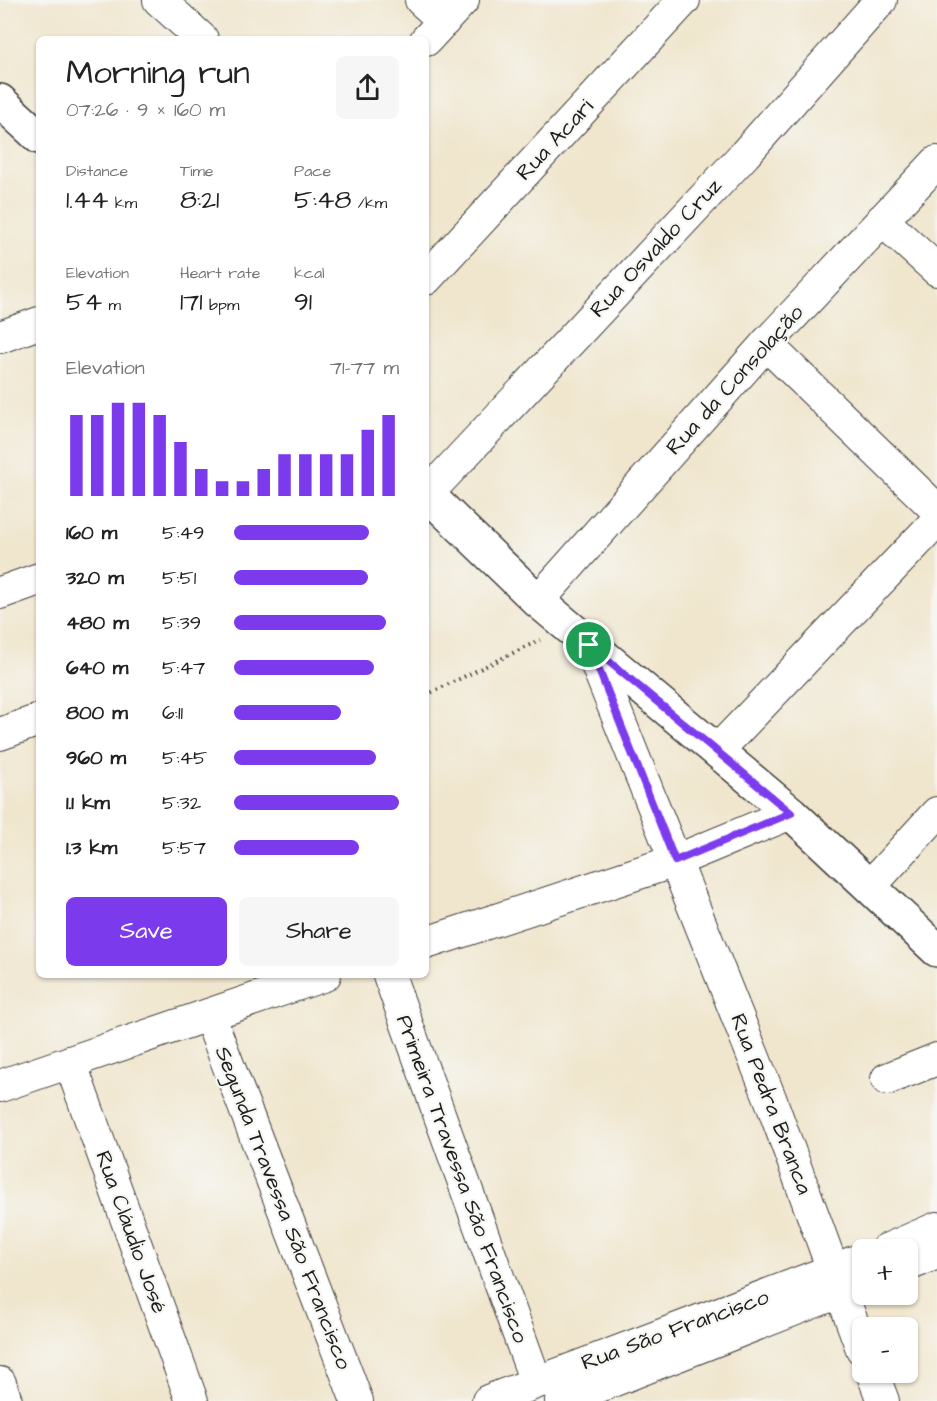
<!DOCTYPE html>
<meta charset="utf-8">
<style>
:root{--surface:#fff;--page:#f6f6f6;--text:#222;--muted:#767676;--accent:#7c3aed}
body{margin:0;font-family:"Architects Daughter",sans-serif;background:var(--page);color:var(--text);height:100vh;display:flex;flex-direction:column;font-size:22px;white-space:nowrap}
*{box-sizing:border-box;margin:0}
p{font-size:20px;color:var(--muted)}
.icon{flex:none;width:33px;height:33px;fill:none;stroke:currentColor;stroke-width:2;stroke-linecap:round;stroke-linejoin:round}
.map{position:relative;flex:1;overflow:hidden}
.sheet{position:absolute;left:36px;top:36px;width:393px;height:942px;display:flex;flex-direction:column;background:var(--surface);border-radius:9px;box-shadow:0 2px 4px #0004}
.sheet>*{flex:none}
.controls{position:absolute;left:852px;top:1239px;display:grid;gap:12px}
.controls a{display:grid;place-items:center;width:66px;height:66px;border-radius:9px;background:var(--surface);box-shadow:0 2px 4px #0004;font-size:30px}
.pin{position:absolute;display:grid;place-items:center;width:51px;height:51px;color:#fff;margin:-26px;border:3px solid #fff;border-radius:50%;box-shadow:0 2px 6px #0007}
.round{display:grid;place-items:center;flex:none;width:63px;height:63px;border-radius:9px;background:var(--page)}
.overview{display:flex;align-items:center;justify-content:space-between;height:102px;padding:0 30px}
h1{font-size:33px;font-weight:600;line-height:45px}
.figures{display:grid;grid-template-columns:repeat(3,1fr);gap:9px;height:102px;padding:6px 30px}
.figures div{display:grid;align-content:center}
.figures b{font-size:26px;font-weight:600}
.figures small{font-size:16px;font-weight:400}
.figures p{font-size:16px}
.chart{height:168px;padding:12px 30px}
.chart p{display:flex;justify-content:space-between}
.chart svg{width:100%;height:108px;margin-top:6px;stroke:var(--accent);stroke-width:6}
.primary-button{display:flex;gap:12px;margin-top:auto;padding:12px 30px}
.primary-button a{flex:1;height:69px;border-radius:9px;background:var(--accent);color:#fff;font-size:24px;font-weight:600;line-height:69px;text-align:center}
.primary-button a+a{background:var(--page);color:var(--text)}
ul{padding:0 30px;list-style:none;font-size:20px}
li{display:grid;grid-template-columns:96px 72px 1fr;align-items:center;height:45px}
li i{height:15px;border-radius:8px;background:var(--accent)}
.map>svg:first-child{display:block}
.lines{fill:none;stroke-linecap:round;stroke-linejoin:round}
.minor-casing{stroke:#3c3a37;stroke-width:34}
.major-casing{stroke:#3c3a37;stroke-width:36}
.path{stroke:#3c3a37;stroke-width:4;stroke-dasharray:1.5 4.5;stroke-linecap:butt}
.minor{stroke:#fff;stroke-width:32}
.major{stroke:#fff;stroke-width:33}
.route-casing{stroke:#fff;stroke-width:12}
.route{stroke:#7c3aed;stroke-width:8}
.labels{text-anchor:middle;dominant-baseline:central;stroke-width:4.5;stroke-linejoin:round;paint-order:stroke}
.street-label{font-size:22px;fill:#1c1c1c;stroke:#f6f6f2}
</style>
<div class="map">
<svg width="937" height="1401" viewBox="0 0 937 1401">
<rect width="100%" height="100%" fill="#f6f6f2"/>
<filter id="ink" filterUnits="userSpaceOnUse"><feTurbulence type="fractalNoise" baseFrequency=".0167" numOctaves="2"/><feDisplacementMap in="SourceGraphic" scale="12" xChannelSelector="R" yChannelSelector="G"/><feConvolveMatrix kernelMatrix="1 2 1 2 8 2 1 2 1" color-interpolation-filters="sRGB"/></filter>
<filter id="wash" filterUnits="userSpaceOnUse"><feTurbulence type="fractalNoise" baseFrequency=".008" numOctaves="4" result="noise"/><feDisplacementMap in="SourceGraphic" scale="24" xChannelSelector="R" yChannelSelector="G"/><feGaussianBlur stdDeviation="1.35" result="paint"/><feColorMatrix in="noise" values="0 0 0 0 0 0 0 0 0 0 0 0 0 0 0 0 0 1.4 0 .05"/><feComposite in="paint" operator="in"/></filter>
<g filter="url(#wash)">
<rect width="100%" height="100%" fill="#f0e6ce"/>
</g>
<g filter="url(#ink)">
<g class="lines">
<g class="minor-casing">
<g id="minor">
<polyline points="159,0 202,39"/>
<polyline points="421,0 444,21"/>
<polyline points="426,40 463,0"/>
<polyline points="882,220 937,270"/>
<polyline points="426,279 684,0"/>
<polyline points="0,337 39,323"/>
<polyline points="766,344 937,510"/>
<polyline points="427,494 745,154 881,0"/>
<polyline points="0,593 39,579"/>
<polyline points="538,601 766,344 937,162"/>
<polyline points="589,645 770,1098 862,1349"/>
<polyline points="0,734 39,720"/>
<polyline points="718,750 937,521"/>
<polyline points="871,885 937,813"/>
<polyline points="426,943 675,861 791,813"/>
<polyline points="389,975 536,1382"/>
<polyline points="209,1015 357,1401"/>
<polyline points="70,1062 192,1401"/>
<polyline points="887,1079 937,1059"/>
<polyline points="0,1086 325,975"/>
<polyline points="886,1250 937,1228"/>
<polyline points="908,1265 937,1253"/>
<polyline points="872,1372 883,1401"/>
<polyline points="0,1383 6,1401"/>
<polyline points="488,1401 862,1259"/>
<polyline points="561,1401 862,1283"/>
</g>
</g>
<g class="major-casing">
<g id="major">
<polyline points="0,101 39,137"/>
<polyline points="426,493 538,601 791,813 937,950"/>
</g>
</g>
<polyline class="path" points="426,695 540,640"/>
<use href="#minor" class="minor"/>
<use href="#major" class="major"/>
</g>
</g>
<g class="lines" filter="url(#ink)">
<g class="route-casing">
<polygon id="route" points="589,645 791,813 675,861"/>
</g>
<use href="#route" class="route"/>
</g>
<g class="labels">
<g class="street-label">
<text transform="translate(555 140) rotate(-47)">Rua Acari</text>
<text transform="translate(656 248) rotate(-47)">Rua Osvaldo Cruz</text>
<text transform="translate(735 380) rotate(-48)">Rua da Consolação</text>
<text transform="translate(771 1104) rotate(69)">Rua Pedra Branca</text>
<text transform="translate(462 1179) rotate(70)">Primeira Travessa São Francisco</text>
<text transform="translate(283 1208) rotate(69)">Segunda Travessa São Francisco</text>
<text transform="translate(131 1232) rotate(70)">Rua Cláudio José</text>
<text transform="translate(675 1330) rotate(-20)">Rua São Francisco</text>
</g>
</g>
</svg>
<div class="controls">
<a>+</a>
<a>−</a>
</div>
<div class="pin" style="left:589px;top:645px;background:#1e9e55"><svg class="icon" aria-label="arrive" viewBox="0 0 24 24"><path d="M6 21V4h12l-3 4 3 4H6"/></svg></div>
<section class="sheet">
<div class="overview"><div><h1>Morning run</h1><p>07:26 · 9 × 160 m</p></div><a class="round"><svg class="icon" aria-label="share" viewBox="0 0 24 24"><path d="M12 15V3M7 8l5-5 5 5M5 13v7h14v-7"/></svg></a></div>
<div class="figures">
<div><p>Distance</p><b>1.44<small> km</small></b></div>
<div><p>Time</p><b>8:21</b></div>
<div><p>Pace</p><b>5:48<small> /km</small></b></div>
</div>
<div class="figures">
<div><p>Elevation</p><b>54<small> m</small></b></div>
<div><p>Heart rate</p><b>171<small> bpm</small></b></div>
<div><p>kcal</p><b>91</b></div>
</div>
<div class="chart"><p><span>Elevation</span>71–77 m</p>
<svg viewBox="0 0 160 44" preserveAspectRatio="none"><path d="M5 44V11M15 44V11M25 44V6M35 44V6M45 44V11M55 44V22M65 44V33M75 44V38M85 44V38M95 44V33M105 44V27M115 44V27M125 44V27M135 44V27M145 44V17M155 44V11"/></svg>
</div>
<ul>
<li><b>160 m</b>5:49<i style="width:82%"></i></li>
<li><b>320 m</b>5:51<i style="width:81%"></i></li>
<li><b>480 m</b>5:39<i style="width:92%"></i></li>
<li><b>640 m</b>5:47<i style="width:85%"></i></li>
<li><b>800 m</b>6:11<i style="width:65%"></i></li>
<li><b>960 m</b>5:45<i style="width:86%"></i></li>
<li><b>1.1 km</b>5:32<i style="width:100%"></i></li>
<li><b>1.3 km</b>5:57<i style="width:76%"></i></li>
</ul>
<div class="primary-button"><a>Save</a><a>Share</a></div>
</section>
</div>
